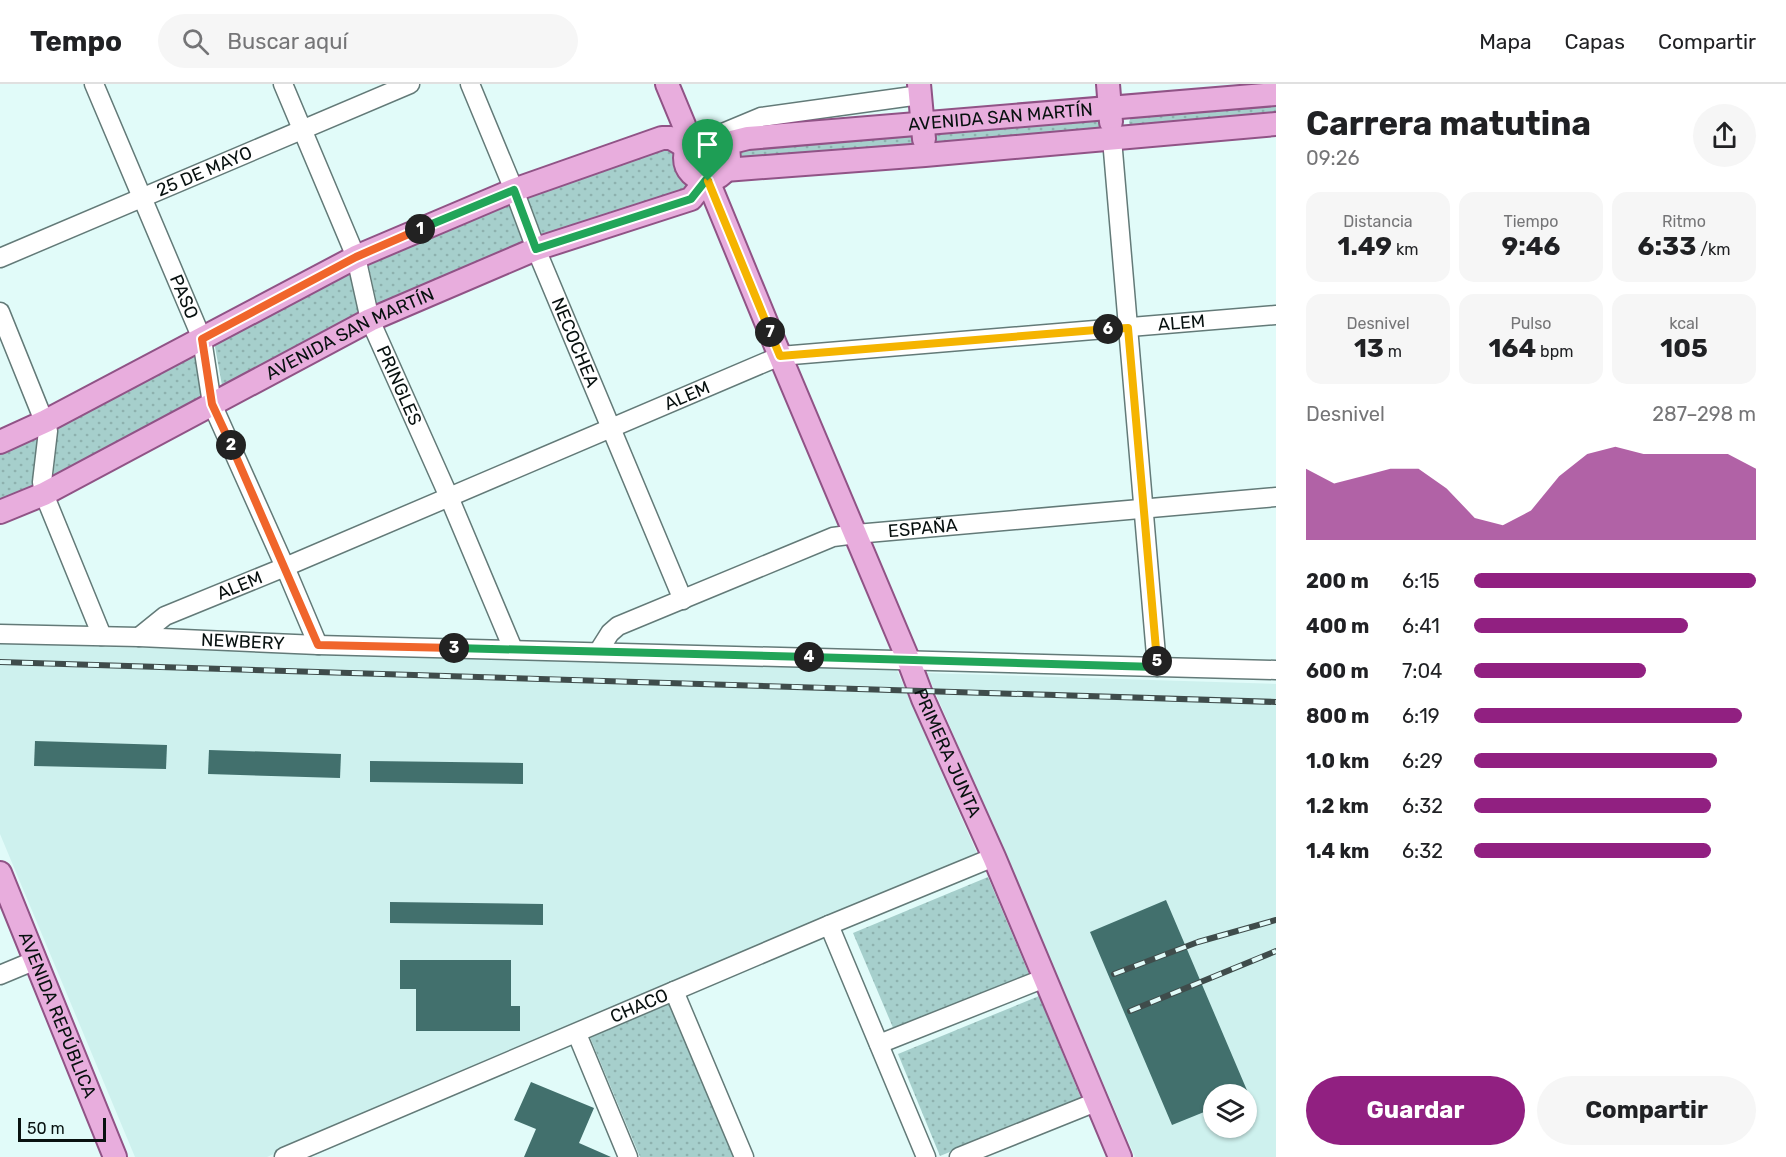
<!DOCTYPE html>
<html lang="es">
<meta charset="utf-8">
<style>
:root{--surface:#fff;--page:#f6f6f6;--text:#202124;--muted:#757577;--line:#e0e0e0;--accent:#912081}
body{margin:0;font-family:Rubik,sans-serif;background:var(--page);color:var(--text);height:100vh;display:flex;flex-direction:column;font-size:22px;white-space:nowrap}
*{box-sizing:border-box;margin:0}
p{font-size:20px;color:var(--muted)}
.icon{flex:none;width:33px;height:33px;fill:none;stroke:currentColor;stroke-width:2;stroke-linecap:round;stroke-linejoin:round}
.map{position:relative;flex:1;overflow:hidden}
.drawer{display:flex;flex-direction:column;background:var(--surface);width:510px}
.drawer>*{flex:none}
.buttons{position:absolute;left:1203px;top:1000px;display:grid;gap:12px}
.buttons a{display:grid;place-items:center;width:54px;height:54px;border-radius:50%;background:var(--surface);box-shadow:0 2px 4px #0004;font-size:30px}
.scale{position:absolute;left:18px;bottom:15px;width:88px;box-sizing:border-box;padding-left:6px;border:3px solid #081110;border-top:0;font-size:16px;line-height:21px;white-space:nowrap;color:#081110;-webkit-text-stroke:4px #e1fbf9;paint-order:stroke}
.pin{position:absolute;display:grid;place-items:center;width:51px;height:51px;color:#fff;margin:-62px -26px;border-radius:50% 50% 50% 0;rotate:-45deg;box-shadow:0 0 6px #0007}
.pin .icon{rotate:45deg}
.km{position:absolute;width:30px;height:30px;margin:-15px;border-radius:50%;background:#222;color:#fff;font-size:16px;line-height:30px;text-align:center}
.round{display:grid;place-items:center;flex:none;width:63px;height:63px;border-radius:32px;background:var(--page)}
.overview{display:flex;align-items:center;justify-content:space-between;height:102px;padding:0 30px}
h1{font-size:33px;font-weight:700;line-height:45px}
.figures{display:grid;grid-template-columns:repeat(3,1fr);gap:9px;height:102px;padding:6px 30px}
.figures div{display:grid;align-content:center;border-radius:15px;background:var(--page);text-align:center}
.figures b{font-size:26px;font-weight:700}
.figures small{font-size:16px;font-weight:400}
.figures p{font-size:16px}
.chart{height:168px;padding:12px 30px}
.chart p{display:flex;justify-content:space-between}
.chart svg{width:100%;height:108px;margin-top:6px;fill:var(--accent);opacity:.7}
.action{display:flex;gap:12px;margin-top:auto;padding:12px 30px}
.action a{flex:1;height:69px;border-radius:36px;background:var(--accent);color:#fff;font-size:24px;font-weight:700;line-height:69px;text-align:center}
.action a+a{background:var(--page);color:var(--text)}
ul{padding:0 30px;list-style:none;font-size:20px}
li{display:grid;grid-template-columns:96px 72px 1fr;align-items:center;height:45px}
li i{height:15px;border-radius:8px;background:var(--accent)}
header{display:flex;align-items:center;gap:36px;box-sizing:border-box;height:84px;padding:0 30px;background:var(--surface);border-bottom:2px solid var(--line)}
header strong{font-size:28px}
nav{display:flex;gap:33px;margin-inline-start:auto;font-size:21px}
.search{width:420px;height:54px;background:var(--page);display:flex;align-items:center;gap:15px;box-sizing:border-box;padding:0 21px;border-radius:33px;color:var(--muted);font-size:22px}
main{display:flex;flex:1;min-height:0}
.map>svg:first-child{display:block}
.built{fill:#cef1ee;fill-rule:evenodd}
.park{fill:url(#park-dots)}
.building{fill:#42706d}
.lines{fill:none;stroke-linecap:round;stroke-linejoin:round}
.minor-casing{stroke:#637a78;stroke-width:21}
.major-casing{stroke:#905386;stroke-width:26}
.minor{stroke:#fff;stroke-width:18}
.major{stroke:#e8addd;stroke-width:22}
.rail-casing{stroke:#3f4c4b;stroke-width:6}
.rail{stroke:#e1fbf9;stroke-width:4;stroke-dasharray:11;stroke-linecap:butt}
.split-1-casing{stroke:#fff;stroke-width:12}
.split-2-casing{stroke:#fff;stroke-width:12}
.split-3-casing{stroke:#fff;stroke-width:12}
.split-4-casing{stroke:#fff;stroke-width:12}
.split-5-casing{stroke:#fff;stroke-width:12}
.split-6-casing{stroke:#fff;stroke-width:12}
.split-7-casing{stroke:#fff;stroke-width:12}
.split-8-casing{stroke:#fff;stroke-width:12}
.split-1{stroke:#22a559;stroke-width:8}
.split-2{stroke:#f0652b;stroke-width:8}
.split-3{stroke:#f0652b;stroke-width:8}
.split-4{stroke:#22a559;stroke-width:8}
.split-5{stroke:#22a559;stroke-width:8}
.split-6{stroke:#f5b400;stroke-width:8}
.split-7{stroke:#f5b400;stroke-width:8}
.split-8{stroke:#f5b400;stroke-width:8}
.labels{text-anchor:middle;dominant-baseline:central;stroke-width:4.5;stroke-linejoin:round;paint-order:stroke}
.street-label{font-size:18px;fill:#081110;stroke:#e1fbf9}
</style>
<header>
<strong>Tempo</strong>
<div class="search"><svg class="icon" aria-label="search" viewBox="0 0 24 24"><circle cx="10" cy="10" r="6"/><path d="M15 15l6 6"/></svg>Buscar aquí</div>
<nav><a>Mapa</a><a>Capas</a><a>Compartir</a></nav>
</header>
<main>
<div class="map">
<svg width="1276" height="1073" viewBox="0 0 1276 1073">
<defs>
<pattern id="park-dots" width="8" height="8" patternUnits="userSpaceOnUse" patternTransform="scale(1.5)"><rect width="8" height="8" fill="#a6cfcc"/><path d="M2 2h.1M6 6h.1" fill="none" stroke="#8db1ae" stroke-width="1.8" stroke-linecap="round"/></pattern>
</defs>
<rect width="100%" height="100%" fill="#e1fbf9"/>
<g class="built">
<polygon points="0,560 896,584 979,774 569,941 267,1073 135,1073 0,750"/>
<path d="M927 589 1276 600V1073H1135ZM1214 1011H1246V1044H1214Z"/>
</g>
<g class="park">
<polygon points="1276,18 1276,30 1130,42 1129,38 1131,33"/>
<polygon points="1106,32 1108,52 928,67 927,48"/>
<polygon points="916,51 917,65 742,79 741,65"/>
<polygon points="675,62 690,108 544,157 527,112"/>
<circle cx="708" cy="74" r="11"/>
<polygon points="511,120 525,163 378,224 367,175"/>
<polygon points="349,186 360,232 223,307 214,257"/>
<polygon points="196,269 205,319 53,395 59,337"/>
<polygon points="40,347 32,408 0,421 0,364"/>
<polygon points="988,793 1029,890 894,946 853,849"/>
<polygon points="1039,912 1081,1014 940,1072 898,970"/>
<polygon points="669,918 734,1073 640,1073 589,951"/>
</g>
<g class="building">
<polygon points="35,657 167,661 166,685 34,682"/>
<polygon points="209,666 341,670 340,694 208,690"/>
<polygon points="370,677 523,679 523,700 370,698"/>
<polygon points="1166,816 1249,1011 1214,1011 1214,1024 1172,1041 1090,848"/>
<polygon points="390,818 543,820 543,841 390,839"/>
<polygon points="400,876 511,876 511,922 520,922 520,947 416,947 416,905 400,905"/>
<polygon points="531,998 594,1024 579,1059 611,1073 524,1073 536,1045 514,1036"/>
</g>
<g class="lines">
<g class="minor-casing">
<g id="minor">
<path id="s1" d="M94 0 202 255 212 320 285 483 318 561"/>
<path id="s2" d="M283 0 356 173 370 236 449 413 513 565"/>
<path id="s3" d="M470 0 514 106 536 165 683 516"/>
<polyline points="713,53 761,33 920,11"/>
<polyline points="1112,55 1157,583"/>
<path id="s4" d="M0 174 410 0"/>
<polyline points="0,228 48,347 42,398 44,410 102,552"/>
<path id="s5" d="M0 550 139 553 318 561 1276 586"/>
<path id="s6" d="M139 553 165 532 285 483 780 272 1276 231"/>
<path id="s7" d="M598 568 610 549 618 542 833 453 856 450 1276 413"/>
<polyline points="829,841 926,1073"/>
<polyline points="0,891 36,876"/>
<polyline points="674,907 744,1073"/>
<polyline points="577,950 628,1073"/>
<polyline points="879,960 1045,894"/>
<path id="s8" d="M284 1073 829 841 994 773"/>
<polyline points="959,1073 1096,1018"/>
</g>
</g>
<g class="major-casing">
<g id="major">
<polyline points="667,0 684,41 690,61"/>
<polyline points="919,0 924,55"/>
<polyline points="1108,0 1111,38"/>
<circle cx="707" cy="74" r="22"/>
<path id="s9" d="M724 60 748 54 1276 10"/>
<polyline points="725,86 925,71 1276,40"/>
<path id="s10" d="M708 97 780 272 908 575 923 615 994 773 1120 1073"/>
<polyline points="0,358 46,337 356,173 514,106 662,54 671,54 688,64"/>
<path id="s11" d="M0 428 44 410 370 236 536 165 691 115 706 96"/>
<path id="s12" d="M0 789 115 1073"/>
</g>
</g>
<use href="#minor" class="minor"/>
<use href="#major" class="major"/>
<g class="rail-casing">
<g id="rail">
<polyline points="0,578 1276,618"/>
<polyline points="1114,890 1198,858 1276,836"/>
<polyline points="1130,927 1276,867"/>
</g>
</g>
<use href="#rail" class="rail"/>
</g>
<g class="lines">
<g class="split-1-casing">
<polyline id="split-1" points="420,145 514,106 536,165 691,115 706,96 708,97"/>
</g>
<g class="split-2-casing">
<polyline id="split-2" points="231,361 212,320 202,255 356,173 420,145"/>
</g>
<g class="split-3-casing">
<polyline id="split-3" points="231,361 318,561 454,564"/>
</g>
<g class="split-4-casing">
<polyline id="split-4" points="454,564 809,573"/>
</g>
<g class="split-5-casing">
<polyline id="split-5" points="809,573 1157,583 1157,577"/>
</g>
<g class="split-6-casing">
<polyline id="split-6" points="1108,245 1128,244 1157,577"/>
</g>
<g class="split-7-casing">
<polyline id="split-7" points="770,248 780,272 1108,245"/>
</g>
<g class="split-8-casing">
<polyline id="split-8" points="708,97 770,248"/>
</g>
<use href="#split-1" class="split-1"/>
<use href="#split-2" class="split-2"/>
<use href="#split-3" class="split-3"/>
<use href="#split-4" class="split-4"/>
<use href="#split-5" class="split-5"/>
<use href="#split-6" class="split-6"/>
<use href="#split-7" class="split-7"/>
<use href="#split-8" class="split-8"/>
</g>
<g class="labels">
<g class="street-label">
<text stroke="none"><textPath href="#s9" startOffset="278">AVENIDA SAN MARTÍN</textPath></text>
<text stroke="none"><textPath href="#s4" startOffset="222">25 DE MAYO</textPath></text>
<text stroke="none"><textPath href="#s1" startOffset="231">PASO</textPath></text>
<text stroke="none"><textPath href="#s6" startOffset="1104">ALEM</textPath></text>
<text stroke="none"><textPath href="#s11" startOffset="393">AVENIDA SAN MARTÍN</textPath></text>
<text stroke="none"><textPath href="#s3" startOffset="279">NECOCHEA</textPath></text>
<text stroke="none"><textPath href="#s2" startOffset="324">PRINGLES</textPath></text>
<text stroke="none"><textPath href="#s6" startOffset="600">ALEM</textPath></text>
<text stroke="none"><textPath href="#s7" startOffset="356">ESPAÑA</textPath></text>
<text stroke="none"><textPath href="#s6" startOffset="114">ALEM</textPath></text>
<text stroke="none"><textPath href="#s5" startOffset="243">NEWBERY</textPath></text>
<text stroke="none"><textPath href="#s10" startOffset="620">PRIMERA JUNTA</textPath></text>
<text stroke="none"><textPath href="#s8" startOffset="386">CHACO</textPath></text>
<text stroke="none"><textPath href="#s12" startOffset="153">AVENIDA REPÚBLICA</textPath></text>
</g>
</g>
</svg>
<div class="buttons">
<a><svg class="icon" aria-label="layers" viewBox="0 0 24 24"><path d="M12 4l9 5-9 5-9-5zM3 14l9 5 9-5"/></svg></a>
</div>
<div class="scale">50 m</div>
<div class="pin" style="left:708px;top:97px;background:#1e9e55"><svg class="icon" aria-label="arrive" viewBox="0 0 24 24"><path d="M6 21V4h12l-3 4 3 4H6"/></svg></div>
<b class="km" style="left:420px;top:145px">1</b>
<b class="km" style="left:231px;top:361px">2</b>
<b class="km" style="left:454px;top:564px">3</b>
<b class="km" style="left:809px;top:573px">4</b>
<b class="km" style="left:1157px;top:577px">5</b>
<b class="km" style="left:1108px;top:245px">6</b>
<b class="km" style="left:770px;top:248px">7</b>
</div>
<section class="drawer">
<div class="overview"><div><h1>Carrera matutina</h1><p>09:26</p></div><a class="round"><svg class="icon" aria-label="share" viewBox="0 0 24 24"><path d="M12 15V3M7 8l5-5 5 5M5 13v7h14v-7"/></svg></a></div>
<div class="figures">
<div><p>Distancia</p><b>1.49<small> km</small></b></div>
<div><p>Tiempo</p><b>9:46</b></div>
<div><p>Ritmo</p><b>6:33<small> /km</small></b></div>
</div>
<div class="figures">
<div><p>Desnivel</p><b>13<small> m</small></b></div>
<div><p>Pulso</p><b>164<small> bpm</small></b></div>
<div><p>kcal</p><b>105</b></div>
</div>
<div class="chart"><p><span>Desnivel</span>287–298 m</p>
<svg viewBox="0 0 160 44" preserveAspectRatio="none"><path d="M0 44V15L10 21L20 18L30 15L40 15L50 23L60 35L70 38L80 32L90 18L100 9L110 6L120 9L130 9L140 9L150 9L160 15V44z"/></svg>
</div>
<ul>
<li><b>200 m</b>6:15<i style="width:100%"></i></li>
<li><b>400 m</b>6:41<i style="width:76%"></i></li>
<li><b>600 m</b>7:04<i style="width:61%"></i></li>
<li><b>800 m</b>6:19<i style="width:95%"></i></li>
<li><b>1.0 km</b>6:29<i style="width:86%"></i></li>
<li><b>1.2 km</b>6:32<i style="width:84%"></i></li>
<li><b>1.4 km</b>6:32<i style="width:84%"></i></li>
</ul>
<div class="action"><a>Guardar</a><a>Compartir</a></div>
</section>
</main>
